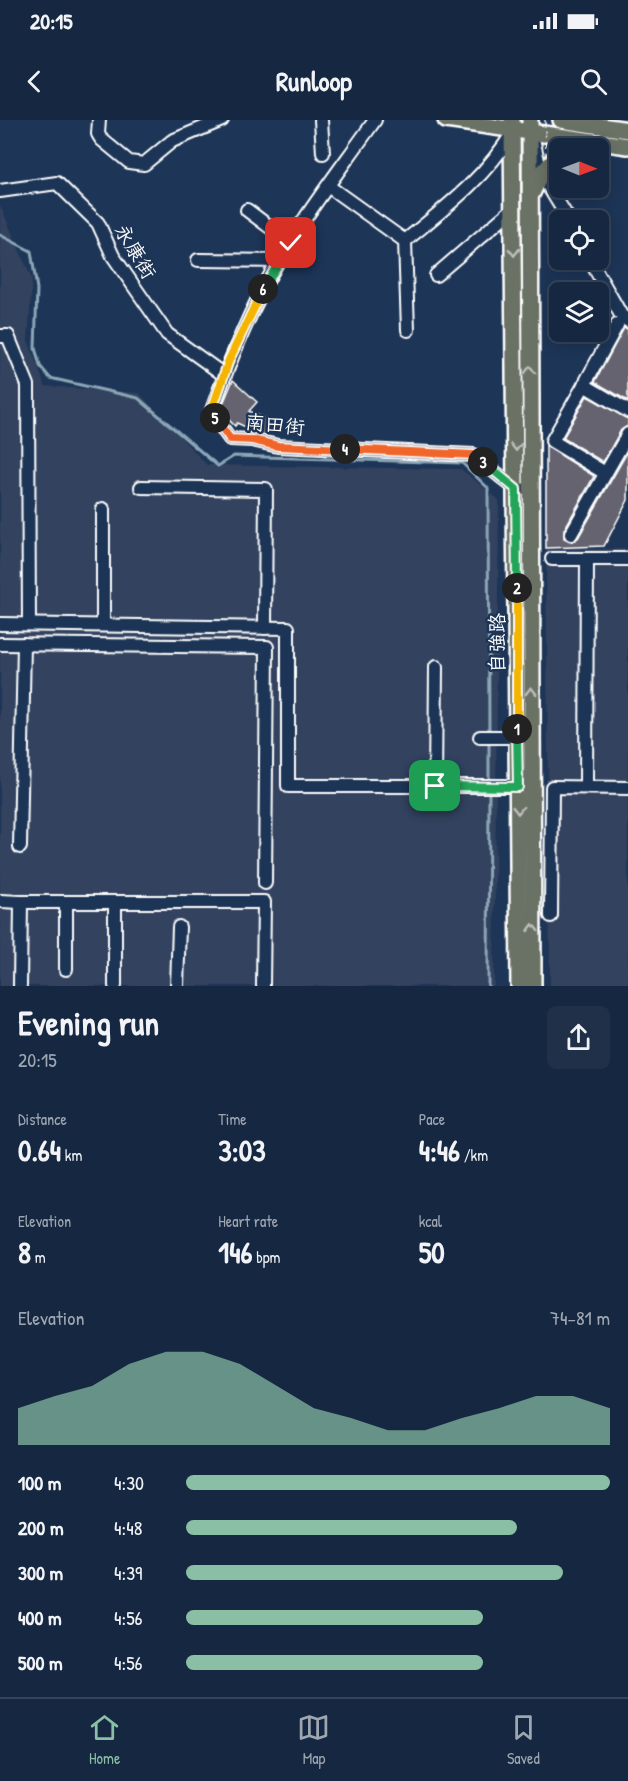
<!DOCTYPE html>
<meta charset="utf-8">
<style>
:root{--surface:#162841;--page:#1f3048;--text:#f1f3f6;--muted:#9ea6b1;--line:#35445a;--accent:#8abfa5}
body{margin:0;font-family:"Patrick Hand","LXGW WenKai TC",sans-serif;background:var(--page);color:var(--text);height:100vh;display:flex;flex-direction:column;font-size:22px;white-space:nowrap}
*{box-sizing:border-box;margin:0}
p{font-size:20px;color:var(--muted)}
.icon{flex:none;width:33px;height:33px;fill:none;stroke:currentColor;stroke-width:2;stroke-linecap:round;stroke-linejoin:round}
.map{position:relative;height:866px;overflow:hidden}
.sheet{display:flex;flex-direction:column;background:var(--surface);flex:1}
.sheet>*{flex:none}
.needle{width:39px;rotate:91deg}
.buttons{position:absolute;left:549px;top:18px;display:grid;gap:12px}
.buttons a{display:grid;place-items:center;width:60px;height:60px;border-radius:9px;background:var(--surface);box-shadow:0 3px 15px #0003,0 0 0 2px var(--line);font-size:30px}
.pin{position:absolute;display:grid;place-items:center;width:51px;height:51px;color:#fff;margin:-26px;border-radius:12px;box-shadow:0 3px 9px #0006}
.km{position:absolute;width:30px;height:30px;margin:-15px;border-radius:50%;background:#222;color:#fff;font-size:16px;line-height:30px;text-align:center}
.round{display:grid;place-items:center;flex:none;width:63px;height:63px;border-radius:9px;background:var(--page)}
.summary{display:flex;align-items:center;justify-content:space-between;height:102px;padding:0 18px}
h1{font-size:33px;font-weight:700;line-height:45px}
.figures{display:grid;grid-template-columns:repeat(3,1fr);gap:9px;height:102px;padding:6px 18px}
.figures div{display:grid;align-content:center}
.figures b{font-size:30px;font-weight:700}
.figures small{font-size:16px;font-weight:400}
.figures p{font-size:16px}
.chart{height:168px;padding:12px 18px}
.chart p{display:flex;justify-content:space-between}
.chart svg{width:100%;height:108px;margin-top:6px;fill:var(--accent);opacity:.7}
ul{padding:0 18px;list-style:none;font-size:20px}
li{display:grid;grid-template-columns:96px 72px 1fr;align-items:center;height:45px}
li i{height:15px;border-radius:8px;background:var(--accent)}
.status{display:flex;justify-content:space-between;align-items:center;height:42px;padding:0 30px;background:var(--surface);direction:ltr}
.status svg{height:16px;fill:currentColor}
header{display:flex;justify-content:space-between;align-items:center;height:78px;padding:0 18px;background:var(--surface);font-size:27px;font-weight:700}
.tabs{display:flex;justify-content:space-around;align-items:center;height:84px;border-top:2px solid var(--line);background:var(--surface);font-size:16px;color:var(--muted)}
.tabs a{display:grid;justify-items:center;gap:3px}
.tabs .current{color:var(--accent)}
.map>svg:first-child{display:block}
.built{fill:#33435e}
.lines{fill:none;stroke-linecap:round;stroke-linejoin:round}
.stream{stroke:#8ca6b6;stroke-width:3}
.building{fill:#656470;stroke:#fff;stroke-width:1.5}
.minor-casing{stroke:#fff;stroke-width:16}
.major-casing{stroke:#fff;stroke-width:20}
.minor{stroke:#1d3557;stroke-width:12}
.major{stroke:#6b7165;stroke-width:15}
.path-bridge{stroke:#fff;stroke-width:1.5;stroke-dasharray:6 4.5;stroke-linecap:butt}
.oneway{stroke:#bcbfba}
.split-1-casing{stroke:#fff;stroke-width:12}
.split-2-casing{stroke:#fff;stroke-width:12}
.split-3-casing{stroke:#fff;stroke-width:12}
.split-4-casing{stroke:#fff;stroke-width:12}
.split-5-casing{stroke:#fff;stroke-width:12}
.split-6-casing{stroke:#fff;stroke-width:12}
.split-7-casing{stroke:#fff;stroke-width:12}
.split-1{stroke:#22a559;stroke-width:8}
.split-2{stroke:#f5b400;stroke-width:8}
.split-3{stroke:#22a559;stroke-width:8}
.split-4{stroke:#f0652b;stroke-width:8}
.split-5{stroke:#f0652b;stroke-width:8}
.split-6{stroke:#f5b400;stroke-width:8}
.split-7{stroke:#22a559;stroke-width:8}
.labels{text-anchor:middle;dominant-baseline:central;stroke-width:5;stroke-linejoin:round;paint-order:stroke}
.street-label{font-size:20px;fill:#fff;stroke:#1d3557}
</style>
<div class="status"><b>20:15</b><svg viewBox="0 0 49 12"><path d="M0 12V9h3v3zM5 12V6h3v6zM10 12V3h3v9zM15 12V0h3v12zM26 1h20v11H26zM47 4h2v5h-2z"/></svg></div>
<header><svg class="icon" aria-label="back" viewBox="0 0 24 24"><path d="M15 5l-7 7 7 7"/></svg>Runloop<svg class="icon" aria-label="search" viewBox="0 0 24 24"><circle cx="10" cy="10" r="6"/><path d="M15 15l6 6"/></svg></header>
<div class="map">
<svg width="628" height="866" viewBox="0 0 628 866">
<rect width="100%" height="100%" fill="#1d3557"/>
<filter id="ink" filterUnits="userSpaceOnUse"><feTurbulence type="fractalNoise" baseFrequency=".0167" numOctaves="2"/><feDisplacementMap in="SourceGraphic" scale="12" xChannelSelector="R" yChannelSelector="G"/><feConvolveMatrix kernelMatrix="1 2 1 2 8 2 1 2 1" color-interpolation-filters="sRGB"/></filter>
<g filter="url(#ink)">
<g class="built">
<polygon points="0,85 32,159 28,220 45,266 139,273 207,345 461,349 499,380 494,866 0,866"/>
<polygon points="546,428 628,429 628,866 550,866"/>
</g>
<g class="lines">
<g class="stream">
<polyline points="0,115 31,131 37,169 35,228 40,246 50,258 138,278 218,346 234,336 462,343 488,368 489,612"/>
<polyline points="489,619 489,663"/>
<polyline points="488,866 489,670"/>
</g>
</g>
<g class="building">
<polygon points="624,208 628,209 628,281 595,262"/>
<polygon points="233,260 257,282 249,291 274,303 266,315 248,312 250,309 237,303 235,306 220,291"/>
<polygon points="587,276 628,299 628,306 621,310 603,342 563,318"/>
<polygon points="546,326 594,356 564,410 564,419 570,422 578,418 628,331 628,380 604,426 546,428"/>
</g>
<g class="lines">
<g class="minor-casing">
<g id="minor">
<polyline points="99,0 98,14 101,19 129,42 144,44 172,21 222,0"/>
<polyline points="321,0 323,33"/>
<path d="M375 0C337 54 294 108 264 167 243 208 226 250 211 293L230 319 252 320 278 326 474 335 516 369H521"/>
<polyline points="534,23 541,54 569,100"/>
<polyline points="328,66 405,121"/>
<polyline points="0,71 57,63 98,103 113,136 167,214 224,255"/>
<polyline points="247,90 291,123"/>
<path d="M405 121C446 87 485 58 513 12"/>
<polyline points="405,121 408,210"/>
<polyline points="198,140 279,141"/>
<polyline points="590,140 621,195 628,201"/>
<polyline points="436,155 514,88"/>
<polyline points="0,216 8,216 28,265 29,504"/>
<polyline points="584,265 617,205"/>
<polyline points="605,353 552,321 584,265 628,291"/>
<polyline points="141,367 266,369 265,508"/>
<polyline points="571,414 628,314"/>
<polyline points="552,439 628,439"/>
<polyline points="0,504 288,508 288,666 526,666"/>
<polyline points="103,505 103,389"/>
<polyline points="0,524 267,527 265,763"/>
<polyline points="480,617 524,617"/>
<polyline points="435,666 436,547"/>
<polyline points="586,667 587,439"/>
<polyline points="20,727 24,524"/>
<polyline points="0,781 21,782"/>
<polyline points="551,796 552,667 628,668"/>
<polyline points="66,849 66,782"/>
<polyline points="20,866 21,782 264,782 263,866"/>
<polyline points="115,866 115,782"/>
<polyline points="177,866 179,807"/>
</g>
</g>
<g class="major-casing">
<g id="major">
<polyline points="446,0 628,26"/>
<polyline points="512,0 519,866"/>
<polyline points="530,0 533,866"/>
<polyline points="561,0 628,10"/>
<polyline points="532,73 541,54 560,34"/>
</g>
</g>
<use href="#minor" class="minor"/>
<use href="#major" class="major"/>
<polyline class="path-bridge" points="545,0 546,37"/>
</g>
<defs><path id="oneway-chevron" d="M-2-3.5L2.5 0L-2 3.5" fill="none" stroke-width="1.6" stroke-linecap="round" stroke-linejoin="round" transform="scale(1.5)"/></defs>
<g class="oneway">
<use href="#oneway-chevron" transform="translate(514 132) rotate(89)"/>
<use href="#oneway-chevron" transform="translate(530 250) rotate(-90)"/>
<use href="#oneway-chevron" transform="translate(516 327) rotate(89)"/>
<use href="#oneway-chevron" transform="translate(531 571) rotate(-90)"/>
<use href="#oneway-chevron" transform="translate(518 690) rotate(90)"/>
<use href="#oneway-chevron" transform="translate(533 808) rotate(-90)"/>
</g>
</g>
<g class="lines" filter="url(#ink)">
<g class="split-1-casing">
<polyline id="split-1" points="435,666 518,667 517,609"/>
</g>
<g class="split-2-casing">
<polyline id="split-2" points="517,468 517,609"/>
</g>
<g class="split-3-casing">
<polyline id="split-3" points="483,342 516,369 517,468"/>
</g>
<g class="split-4-casing">
<polyline id="split-4" points="345,329 474,335 483,342"/>
</g>
<g class="split-5-casing">
<polyline id="split-5" points="215,298 230,319 252,320 278,326 345,329"/>
</g>
<g class="split-6-casing">
<polyline id="split-6" points="215,298 211,293 229,240 263,169"/>
</g>
<g class="split-7-casing">
<polyline id="split-7" points="263,169 291,123"/>
</g>
<use href="#split-1" class="split-1"/>
<use href="#split-2" class="split-2"/>
<use href="#split-3" class="split-3"/>
<use href="#split-4" class="split-4"/>
<use href="#split-5" class="split-5"/>
<use href="#split-6" class="split-6"/>
<use href="#split-7" class="split-7"/>
</g>
<g class="labels">
<g class="street-label">
<text transform="translate(136 131) rotate(59)">永康街</text>
<text transform="translate(275 304) rotate(6)">南田街</text>
<text transform="translate(496 523) rotate(-90)">自強路</text>
</g>
</g>
</svg>
<div class="buttons">
<a><svg class="needle" viewBox="-14 -14 28 28"><path d="M0-13l5 13h-10z" fill="#e53935"/><path d="M0 13l5-13h-10z" fill="#9ea6b1"/></svg></a>
<a><svg class="icon" aria-label="locate" viewBox="0 0 24 24"><circle cx="12" cy="12" r="6"/><path d="M12 2v4M12 18v4M2 12h4M18 12h4"/></svg></a>
<a><svg class="icon" aria-label="layers" viewBox="0 0 24 24"><path d="M12 4l9 5-9 5-9-5zM3 14l9 5 9-5"/></svg></a>
</div>
<div class="pin" style="left:435px;top:666px;background:#1e9e55"><svg class="icon" aria-label="arrive" viewBox="0 0 24 24"><path d="M6 21V4h12l-3 4 3 4H6"/></svg></div>
<div class="pin" style="left:291px;top:123px;background:#d93025"><svg class="icon" aria-label="check" viewBox="0 0 24 24"><path d="M5 12l5 5 9-10"/></svg></div>
<b class="km" style="left:517px;top:609px">1</b>
<b class="km" style="left:517px;top:468px">2</b>
<b class="km" style="left:483px;top:342px">3</b>
<b class="km" style="left:345px;top:329px">4</b>
<b class="km" style="left:215px;top:298px">5</b>
<b class="km" style="left:263px;top:169px">6</b>
</div>
<section class="sheet">
<div class="summary"><div><h1>Evening run</h1><p>20:15</p></div><a class="round"><svg class="icon" aria-label="share" viewBox="0 0 24 24"><path d="M12 15V3M7 8l5-5 5 5M5 13v7h14v-7"/></svg></a></div>
<div class="figures">
<div><p>Distance</p><b>0.64<small> km</small></b></div>
<div><p>Time</p><b>3:03</b></div>
<div><p>Pace</p><b>4:46<small> /km</small></b></div>
</div>
<div class="figures">
<div><p>Elevation</p><b>8<small> m</small></b></div>
<div><p>Heart rate</p><b>146<small> bpm</small></b></div>
<div><p>kcal</p><b>50</b></div>
</div>
<div class="chart"><p><span>Elevation</span>74–81 m</p>
<svg viewBox="0 0 160 44" preserveAspectRatio="none"><path d="M0 44V29L10 24L20 20L30 11L40 6L50 6L60 11L70 20L80 29L90 33L100 38L110 38L120 33L130 29L140 24L150 24L160 29V44z"/></svg>
</div>
<ul>
<li><b>100 m</b>4:30<i style="width:100%"></i></li>
<li><b>200 m</b>4:48<i style="width:78%"></i></li>
<li><b>300 m</b>4:39<i style="width:89%"></i></li>
<li><b>400 m</b>4:56<i style="width:70%"></i></li>
<li><b>500 m</b>4:56<i style="width:70%"></i></li>
</ul>
</section>
<nav class="tabs">
<a class="current"><svg class="icon" aria-label="home" viewBox="0 0 24 24"><path d="M3 11l9-7 9 7M6 9v11h12V9"/></svg>Home</a>
<a><svg class="icon" aria-label="map" viewBox="0 0 24 24"><path d="M3 6l6-2 6 2 6-2v14l-6 2-6-2-6 2zM9 4v14M15 6v14"/></svg>Map</a>
<a><svg class="icon" aria-label="saved" viewBox="0 0 24 24"><path d="M7 4h10v16l-5-4-5 4z"/></svg>Saved</a>
</nav>
